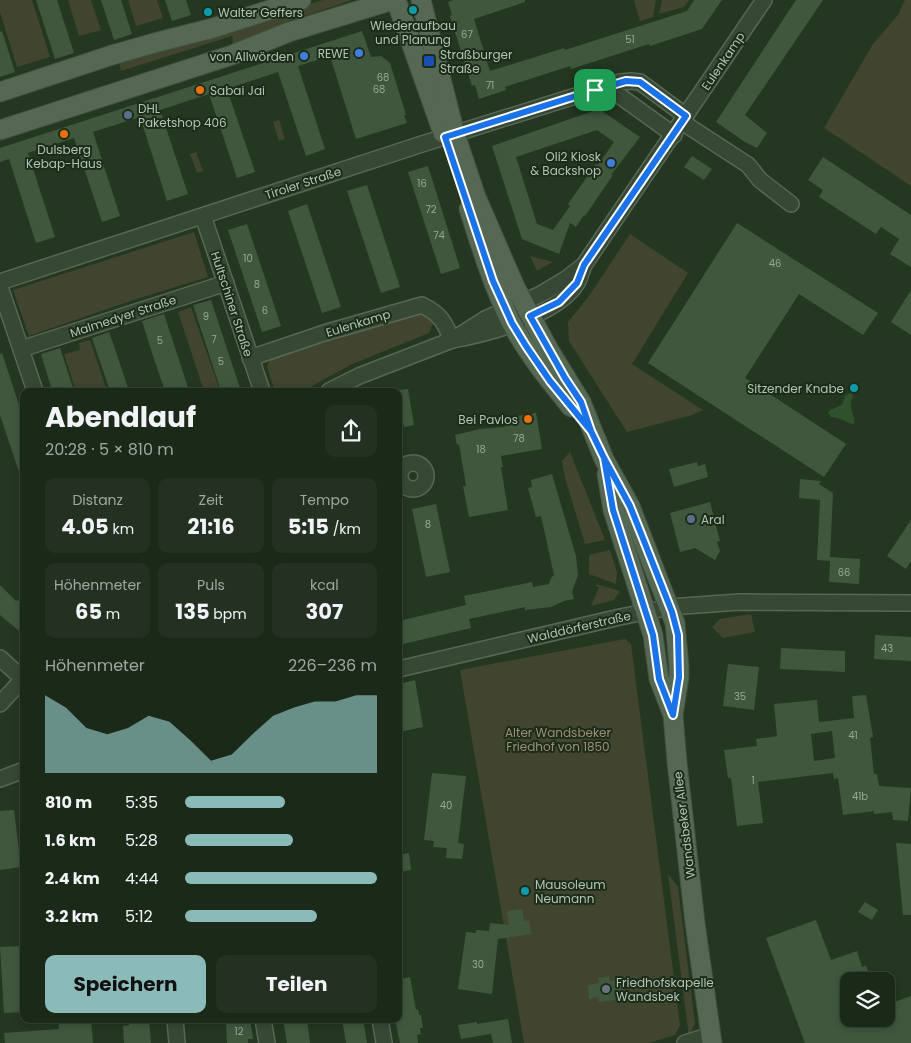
<!DOCTYPE html>
<html lang="de">
<meta charset="utf-8">
<style>
:root{--surface:#1b2919;--page:#243122;--text:#f1f3f6;--muted:#a0a6a2;--line:#394538;--accent:#8bbbb9}
body{margin:0;font-family:Poppins,sans-serif;background:var(--page);color:var(--text);height:100vh;display:flex;flex-direction:column;font-size:19px;white-space:nowrap}
*{box-sizing:border-box;margin:0}
p{font-size:16px;color:var(--muted)}
.icon{flex:none;width:28px;height:28px;fill:none;stroke:currentColor;stroke-width:2;stroke-linecap:round;stroke-linejoin:round}
.map{position:relative;flex:1;overflow:hidden}
.panel{position:absolute;left:20px;top:388px;width:382px;height:635px;display:flex;flex-direction:column;background:var(--surface);border-radius:10px;box-shadow:0 2px 8px #0003,0 0 0 1px var(--line)}
.panel>*{flex:none}
.controls{position:absolute;left:840px;top:972px;display:grid;gap:10px}
.controls a{display:grid;place-items:center;width:55px;height:55px;border-radius:10px;background:var(--surface);box-shadow:0 2px 8px #0003,0 0 0 1px var(--line);font-size:25px}
.pin{position:absolute;display:grid;place-items:center;width:42px;height:42px;color:#fff;margin:-21px;border-radius:10px;box-shadow:0 2px 8px #0006}
.round{display:grid;place-items:center;flex:none;width:52px;height:52px;border-radius:10px;background:var(--page)}
.headline{display:flex;align-items:center;justify-content:space-between;height:85px;padding:0 25px}
h1{font-size:28px;font-weight:700;line-height:38px}
.metrics{display:grid;grid-template-columns:repeat(3,1fr);gap:8px;height:85px;padding:5px 25px}
.metrics div{display:grid;align-content:center;border-radius:10px;background:var(--page);text-align:center}
.metrics b{font-size:21px;font-weight:700}
.metrics small{font-size:14px;font-weight:400}
.metrics p{font-size:14px}
.chart{height:140px;padding:10px 25px}
.chart p{display:flex;justify-content:space-between}
.chart svg{width:100%;height:90px;margin-top:5px;fill:var(--accent);opacity:.7}
.primary-button{display:flex;gap:10px;margin-top:auto;padding:10px 25px}
.primary-button a{flex:1;height:58px;border-radius:10px;background:var(--accent);color:#111;font-size:20px;font-weight:700;line-height:58px;text-align:center}
.primary-button a+a{background:var(--page);color:var(--text)}
ul{padding:0 25px;list-style:none;font-size:16px}
li{display:grid;grid-template-columns:80px 60px 1fr;align-items:center;height:38px}
li i{height:12px;border-radius:6px;background:var(--accent)}
.map>svg:first-child{display:block}
.green{fill:#41452f}
.water{fill:#2f512c}
.building{fill:#40573e;fill-rule:evenodd}
.lines{fill:none;stroke-linecap:round;stroke-linejoin:round}
.minor-casing{stroke:#576855;stroke-width:18}
.major-casing{stroke:#40513e;stroke-width:21}
.minor{stroke:#374835;stroke-width:15}
.major{stroke:#556853;stroke-width:19}
.route-casing{stroke:#fff;stroke-width:10}
.route{stroke:#1a73e8;stroke-width:6}
.culture-dot{fill:#0f9aa8;stroke:#1c2c1a;stroke-width:2}
.shop-dot{fill:#3f7fe0;stroke:#1c2c1a;stroke-width:2}
.transit-dot{fill:#1a4fb4;stroke:#1c2c1a;stroke-width:2}
.food-dot{fill:#e8710a;stroke:#1c2c1a;stroke-width:2}
.service-dot{fill:#5c6f8a;stroke:#1c2c1a;stroke-width:2}
.worship-dot{fill:#6b7280;stroke:#1c2c1a;stroke-width:2}
.labels{text-anchor:middle;dominant-baseline:central;stroke-width:4;stroke-linejoin:round;paint-order:stroke}
.number-label{font-size:10px;fill:#95a993}
.poi-label{font-size:12px;fill:#b1c4af;stroke:#1c2c1a;text-anchor:start}
.street-label{font-size:12px;fill:#b1c4af;stroke:#1c2c1a}
.park-label{font-size:12px;fill:#9f8d77;stroke:#1c2c1a}
</style>
<div class="map">
<svg width="911" height="1043" viewBox="0 0 911 1043">
<rect width="100%" height="100%" fill="#243721"/>
<g class="green">
<polygon points="0,0 32,0 50,57 17,67 0,12"/>
<polygon points="68,0 91,0 101,30 79,36"/>
<polygon points="128,0 157,0 163,18 136,26"/>
<polygon points="323,0 352,0 287,22 231,51 233,40 232,36 121,71 118,59"/>
<polygon points="634,0 656,0 653,17 640,21"/>
<polygon points="662,0 689,0 684,7 659,14"/>
<polygon points="905,0 911,0 911,186 824,128 873,44 898,15"/>
<polygon points="279,120 285,139 279,141 273,122"/>
<polygon points="196,152 203,171 197,173 190,154"/>
<polygon points="194,232 208,277 133,300 29,336 13,290"/>
<polygon points="630,234 688,273 632,364 703,410 692,415 627,432 569,341 568,322 589,296"/>
<polygon points="530,256 553,262 537,271"/>
<polygon points="191,307 220,391 204,391 178,312"/>
<polygon points="413,310 427,312 433,323 429,333 352,364 303,391 275,391 267,367 272,355"/>
<polygon points="90,340 107,391 76,391 64,354 80,350 79,343"/>
<polygon points="570,452 605,540 585,544 565,478 562,461"/>
<polygon points="610,550 617,572 616,584 589,574 589,555"/>
<polygon points="596,584 620,591 614,600 591,606 599,587 596,586"/>
<polygon points="751,614 755,632 723,638 712,627 720,619"/>
<polygon points="625,639 631,644 680,1025 675,1035 649,1043 524,1043 460,670"/>
<polygon points="668,874 678,887 695,1023 689,1037"/>
<polygon points="24,875 24,902 20,902 19,876"/>
</g>
<path class="water" d="M852 392 853 397C847 407 856 415 854 424 848 424 840 417 831 417L828 413 830 410 842 405 845 396Z"/>
<g class="building">
<polygon points="36,0 57,0 74,53 55,59"/>
<polygon points="101,0 121,0 132,34 114,40"/>
<polygon points="165,0 186,0 191,15 172,21"/>
<polygon points="454,0 525,0 525,2 474,19 490,71 564,48 565,50 687,11 694,0 722,0 702,29 650,46 649,44 571,69 570,66 505,87 506,90 479,99 475,85 472,86 450,16 452,15 448,2"/>
<polygon points="796,0 823,0 745,115 767,133 757,148 745,142 716,122"/>
<polygon points="2,31 15,72 0,77 0,32"/>
<polygon points="362,31 371,57 381,56 390,63 406,115 404,115 407,123 356,139 330,56 298,66 325,149 306,156 278,72 227,89 255,172 237,178 209,94 160,110 188,194 167,201 140,117 93,132 120,216 102,222 74,138 28,153 55,237 36,243 9,159 0,162 0,148"/>
<path d="M599 109 640 137 611 175H613L585 216 584 215 576 227 570 223 559 254 522 239 492 146ZM597 130 614 142 598 165 596 164 568 204 570 206 553 230 537 224 516 157Z"/>
<polygon points="692,156 712,169 704,180 684,167"/>
<polygon points="823,157 911,215 911,267 890,254 899,239 881,227 876,234 819,197 823,190 808,180"/>
<polygon points="428,166 460,268 441,274 408,172"/>
<polygon points="367,185 400,287 381,293 347,191"/>
<polygon points="307,204 341,307 322,313 288,211"/>
<polygon points="737,223 878,313 863,335 799,294 745,378 846,444 824,477 648,363"/>
<polygon points="247,224 281,326 262,332 228,230"/>
<polygon points="911,290 911,335 891,322"/>
<polygon points="211,300 233,367 241,391 221,391 208,351 193,305"/>
<polygon points="164,314 181,366 189,391 165,391 154,359 142,321"/>
<polygon points="109,332 113,343 129,391 110,391 92,338"/>
<polygon points="60,348 74,391 53,391 51,387 41,354"/>
<polygon points="2,353 24,420 24,481 22,481 0,415 0,354"/>
<polygon points="408,389 414,425 404,427 403,422 399,423 399,390"/>
<polygon points="536,413 542,449 501,456 503,467 501,467 508,510 469,517 463,486 466,486 459,444 457,445 455,435 480,429 505,427 504,418"/>
<polygon points="697,462 698,466 705,464 708,477 674,487 669,469"/>
<polygon points="552,474 576,556 578,575 572,592 574,599 564,601 551,607 525,610 525,607 469,619 471,628 399,645 399,621 466,605 464,596 532,582 533,587 549,584 551,578 554,575 541,516 536,517 528,488 532,487 531,480"/>
<polygon points="800,479 821,481 819,484 833,493 830,557 860,559 859,584 829,582 830,561 817,560 820,500 799,498"/>
<polygon points="710,502 720,541 717,542 720,551 715,560 695,548 680,552 670,513"/>
<polygon points="436,504 450,572 426,577 412,509"/>
<polygon points="911,520 911,561 906,569 887,556"/>
<polygon points="0,585 16,601 18,600 24,605 24,635 0,615"/>
<polygon points="875,635 911,637 911,661 874,659"/>
<polygon points="781,648 845,651 845,672 780,669"/>
<polygon points="728,664 759,667 754,710 723,706"/>
<polygon points="415,680 423,727 399,732 399,684"/>
<path d="M866 695 873 737 870 738 874 774H877L879 786 911 788 908 821 893 820 892 812 874 814V811L843 815 838 778 834 779 833 773 758 782 763 823 737 826 731 778H728L724 750 757 746 756 739 777 736 774 704 817 700 819 722 854 718 852 696ZM832 731 835 758 814 761 811 734Z"/>
<polygon points="432,773 466,776 458,843 464,844 462,859 446,858 447,848 433,847 434,841 424,840"/>
<polygon points="14,810 21,867 0,870 0,811"/>
<polygon points="896,843 911,844 911,915 903,915"/>
<polygon points="409,853 411,870 399,872 399,855"/>
<polygon points="865,902 878,910 872,920 858,912"/>
<polygon points="522,909 524,921 529,920 531,934 498,939 492,994 458,989 466,932 476,933 476,930 489,931 490,923 509,925 507,911"/>
<polygon points="816,920 831,960 857,951 862,967 866,966 872,981 849,981 849,1019 886,1019 886,1005 911,996 911,1043 805,1043 766,938"/>
<polygon points="24,946 24,1012 4,1013 0,947"/>
<polygon points="609,976 610,981 622,980 624,994 615,995 615,1000 599,1002 598,997 589,999 588,985 599,983 598,978"/>
<polygon points="410,977 416,1010 418,1009 419,1015 421,1015 423,1028 420,1028 421,1034 417,1035 418,1043 400,1043 395,1019 399,1019 399,979"/>
<polygon points="58,1019 91,1019 93,1043 5,1043 4,1033 59,1029"/>
<polygon points="129,1019 149,1019 151,1043 124,1043 123,1026 129,1025"/>
<polygon points="233,1019 250,1019 253,1039 248,1039 248,1043 227,1043 226,1023 234,1023"/>
<polygon points="283,1019 307,1019 310,1043 287,1043"/>
<polygon points="342,1019 363,1019 367,1043 346,1043"/>
<polygon points="508,1019 512,1043 493,1043 491,1034 461,1039 458,1025 477,1022 477,1024"/>
</g>
<g class="lines">
<g class="minor-casing">
<g id="minor">
<polyline points="606,86 674,135"/>
<polyline points="682,122 748,165 760,180 791,204"/>
<polyline points="203,216 262,391"/>
<polyline points="0,282 422,144 620,82 631,81 640,82 686,116"/>
<polyline points="0,287 35,391"/>
<path d="M452 340C487 334 558 315 577 283 580 278 582 270 584 265L764 0"/>
<polyline points="21,349 226,283"/>
<path d="M250 358 324 333 422 305C440 314 444 321 452 340"/>
<polyline points="329,391 359,376 452,340 485,319 541,294 566,279 584,265"/>
<circle cx="413" cy="476" r="13"/>
<polyline points="0,658 23,679 0,704"/>
<polyline points="399,669 620,617 670,607 739,602 911,603"/>
<polyline points="0,779 24,770"/>
<polyline points="175,1019 177,1043"/>
<polyline points="263,1019 267,1043"/>
<polyline points="380,1019 384,1043"/>
<polyline points="685,1043 711,1035"/>
</g>
</g>
<g class="major-casing">
<g id="major">
<polyline points="396,0 443,133"/>
<polyline points="421,0 455,134 476,197 515,287 549,350 581,402 604,459 630,506 675,623 679,666 679,677 673,715 677,762 695,923 712,1043"/>
<polyline points="0,92 112,55 154,43 213,28 301,0"/>
<polyline points="0,130 232,55 289,32 393,0"/>
<path d="M469 209C481 247 493 286 511 322 527 353 549 380 571 407"/>
<polyline points="607,474 613,510 653,635 659,679 673,715"/>
</g>
</g>
<use href="#minor" class="minor"/>
<use href="#major" class="major"/>
</g>
<g class="lines">
<g class="route-casing">
<polyline id="route" points="595,90 445,137 493,281 512,323 526,346 550,381 591,431 604,458 630,506 644,541 672,612 678,635 679,677 673,715 659,679 653,635 613,510 604,458 591,431 581,402 565,378 530,316 559,302 577,283 584,265 686,116 640,82 626,81 595,90"/>
</g>
<use href="#route" class="route"/>
</g>
<g class="culture-dot">
<circle cx="413" cy="10" r="5"/>
<circle cx="208" cy="12" r="5"/>
<circle cx="854" cy="388" r="5"/>
<circle cx="525" cy="891" r="5"/>
</g>
<g class="shop-dot">
<circle cx="359" cy="53" r="5"/>
<circle cx="304" cy="56" r="5"/>
<circle cx="611" cy="163" r="5"/>
</g>
<rect class="transit-dot" x="423" y="55" width="12" height="12" rx="2.5"/>
<g class="food-dot">
<circle cx="200" cy="90" r="5"/>
<circle cx="64" cy="134" r="5"/>
<circle cx="528" cy="419" r="5"/>
</g>
<g class="service-dot">
<circle cx="128" cy="115" r="5"/>
<circle cx="691" cy="519" r="5"/>
</g>
<circle class="worship-dot" cx="606" cy="989" r="5"/>
<g class="labels">
<g class="number-label">
<text x="467" y="34">67</text>
<text x="630" y="39">51</text>
<text x="383" y="77">68</text>
<text x="490" y="85">71</text>
<text x="379" y="89">68</text>
<text x="422" y="183">16</text>
<text x="431" y="209">72</text>
<text x="439" y="235">74</text>
<text x="248" y="258">10</text>
<text x="775" y="263">46</text>
<text x="257" y="284">8</text>
<text x="265" y="310">6</text>
<text x="206" y="316">9</text>
<text x="214" y="339">7</text>
<text x="160" y="340">5</text>
<text x="221" y="361">5</text>
<text x="519" y="438">78</text>
<text x="481" y="449">18</text>
<text x="428" y="524">8</text>
<text x="844" y="572">66</text>
<text x="887" y="648">43</text>
<text x="740" y="696">35</text>
<text x="853" y="735">41</text>
<text x="753" y="780">1</text>
<text x="860" y="796">41b</text>
<text x="446" y="805">40</text>
<text x="478" y="964">30</text>
<text x="239" y="1031">12</text>
</g>
<g class="poi-label">
<text x="218" y="12">Walter Geffers</text>
<text x="413" y="25" text-anchor="middle">Wiederaufbau<tspan x="413" dy="14">und Planung</tspan></text>
<text x="349" y="53" text-anchor="end">REWE</text>
<text x="440" y="54">Straßburger<tspan x="440" dy="14">Straße</tspan></text>
<text x="294" y="56" text-anchor="end">von Allwörden</text>
<text x="210" y="90">Sabai Jai</text>
<text x="138" y="108">DHL<tspan x="138" dy="14">Paketshop 406</tspan></text>
<text x="64" y="149" text-anchor="middle">Dulsberg<tspan x="64" dy="14">Kebap-Haus</tspan></text>
<text x="601" y="156" text-anchor="end">Oli2 Kiosk<tspan x="601" dy="14">&amp; Backshop</tspan></text>
<text x="844" y="388" text-anchor="end">Sitzender Knabe</text>
<text x="518" y="419" text-anchor="end">Bei Pavlos</text>
<text x="701" y="519">Aral</text>
<text x="535" y="884">Mausoleum<tspan x="535" dy="14">Neumann</tspan></text>
<text x="616" y="982">Friedhofskapelle<tspan x="616" dy="14">Wandsbek</tspan></text>
</g>
<g class="street-label">
<text transform="translate(723 61) rotate(-56)">Eulenkamp</text>
<text transform="translate(303 183) rotate(-18)">Tiroler Straße</text>
<text transform="translate(232 304) rotate(72)">Hultschiner Straße</text>
<text transform="translate(123 316) rotate(-18)">Malmedyer Straße</text>
<text transform="translate(358 323) rotate(-17)">Eulenkamp</text>
<text transform="translate(579 627) rotate(-13)">Walddörferstraße</text>
<text transform="translate(684 825) rotate(-97)">Wandsbeker Allee</text>
</g>
<g class="park-label">
<text x="558" y="732">Alter Wandsbeker<tspan x="558" dy="14">Friedhof von 1850</tspan></text>
</g>
</g>
</svg>
<div class="controls">
<a><svg class="icon" aria-label="layers" viewBox="0 0 24 24"><path d="M12 4l9 5-9 5-9-5zM3 14l9 5 9-5"/></svg></a>
</div>
<div class="pin" style="left:595px;top:90px;background:#1e9e55"><svg class="icon" aria-label="arrive" viewBox="0 0 24 24"><path d="M6 21V4h12l-3 4 3 4H6"/></svg></div>
<section class="panel">
<div class="headline"><div><h1>Abendlauf</h1><p>20:28 · 5 × 810 m</p></div><a class="round"><svg class="icon" aria-label="share" viewBox="0 0 24 24"><path d="M12 15V3M7 8l5-5 5 5M5 13v7h14v-7"/></svg></a></div>
<div class="metrics">
<div><p>Distanz</p><b>4.05<small> km</small></b></div>
<div><p>Zeit</p><b>21:16</b></div>
<div><p>Tempo</p><b>5:15<small> /km</small></b></div>
</div>
<div class="metrics">
<div><p>Höhenmeter</p><b>65<small> m</small></b></div>
<div><p>Puls</p><b>135<small> bpm</small></b></div>
<div><p>kcal</p><b>307</b></div>
</div>
<div class="chart"><p><span>Höhenmeter</span>226–236 m</p>
<svg viewBox="0 0 160 44" preserveAspectRatio="none"><path d="M0 44V6L10 12L20 22L30 25L40 22L50 16L60 19L70 28L80 38L90 35L100 25L110 16L120 12L130 9L140 9L150 6L160 6V44z"/></svg>
</div>
<ul>
<li><b>810 m</b>5:35<i style="width:52%"></i></li>
<li><b>1.6 km</b>5:28<i style="width:56%"></i></li>
<li><b>2.4 km</b>4:44<i style="width:100%"></i></li>
<li><b>3.2 km</b>5:12<i style="width:69%"></i></li>
</ul>
<div class="primary-button"><a>Speichern</a><a>Teilen</a></div>
</section>
</div>
